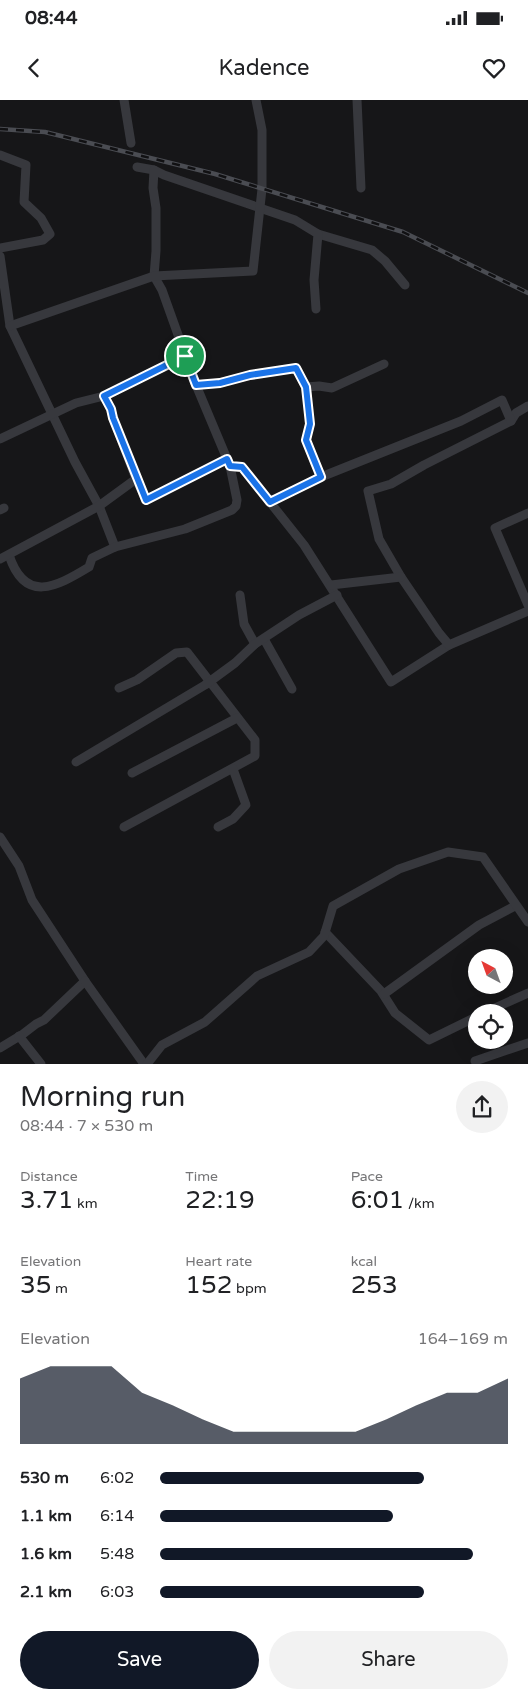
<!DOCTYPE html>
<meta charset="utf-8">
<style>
:root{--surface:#fff;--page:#f2f2f2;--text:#202124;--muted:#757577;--accent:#111827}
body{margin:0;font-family:"Varela Round",sans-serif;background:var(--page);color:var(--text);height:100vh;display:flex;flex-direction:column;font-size:19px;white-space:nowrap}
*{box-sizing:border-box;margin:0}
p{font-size:16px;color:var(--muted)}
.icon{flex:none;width:28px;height:28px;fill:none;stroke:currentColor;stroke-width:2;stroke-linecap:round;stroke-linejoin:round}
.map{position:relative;height:964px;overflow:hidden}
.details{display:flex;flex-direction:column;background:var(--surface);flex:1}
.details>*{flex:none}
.needle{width:32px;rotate:319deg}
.fabs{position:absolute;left:468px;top:849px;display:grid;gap:10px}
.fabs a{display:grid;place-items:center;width:45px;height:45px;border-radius:50%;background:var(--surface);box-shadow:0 5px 20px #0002;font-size:25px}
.pin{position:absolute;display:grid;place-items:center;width:42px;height:42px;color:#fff;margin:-21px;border:2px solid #fff;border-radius:50%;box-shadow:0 1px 5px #0007}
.round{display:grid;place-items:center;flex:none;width:52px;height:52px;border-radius:26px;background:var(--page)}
.overview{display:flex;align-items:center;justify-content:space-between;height:85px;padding:0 20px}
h1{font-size:28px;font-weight:600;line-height:38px}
.figures{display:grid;grid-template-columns:repeat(3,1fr);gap:8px;height:85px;padding:5px 20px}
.figures div{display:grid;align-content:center}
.figures b{font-size:25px;font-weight:600}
.figures small{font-size:14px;font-weight:400}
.figures p{font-size:14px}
.chart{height:140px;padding:10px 20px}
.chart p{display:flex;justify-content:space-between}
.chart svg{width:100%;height:90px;margin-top:5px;fill:var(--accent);opacity:.7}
.action{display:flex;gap:10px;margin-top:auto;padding:10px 20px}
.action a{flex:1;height:58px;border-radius:30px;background:var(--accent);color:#fff;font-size:20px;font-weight:600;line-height:58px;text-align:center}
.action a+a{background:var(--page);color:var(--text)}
ul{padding:0 20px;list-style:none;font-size:16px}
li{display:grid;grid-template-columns:80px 60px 1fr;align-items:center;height:38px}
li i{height:12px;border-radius:6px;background:var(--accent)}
.status{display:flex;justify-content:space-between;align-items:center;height:35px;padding:0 25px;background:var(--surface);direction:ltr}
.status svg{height:14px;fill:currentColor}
header{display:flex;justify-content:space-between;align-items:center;height:65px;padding:0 20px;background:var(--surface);font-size:22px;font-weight:600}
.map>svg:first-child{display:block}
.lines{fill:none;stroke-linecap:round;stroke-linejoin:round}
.minor{stroke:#37383d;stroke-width:9}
.rail-casing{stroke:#4a4c52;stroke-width:4.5}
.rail{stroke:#111113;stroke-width:2.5;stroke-dasharray:8;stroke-linecap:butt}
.route-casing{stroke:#fff;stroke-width:10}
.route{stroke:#1a73e8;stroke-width:6}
</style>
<div class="status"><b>08:44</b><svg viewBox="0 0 49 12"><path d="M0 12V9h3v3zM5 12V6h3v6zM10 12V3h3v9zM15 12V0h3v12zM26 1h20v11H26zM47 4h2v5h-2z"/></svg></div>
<header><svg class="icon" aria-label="back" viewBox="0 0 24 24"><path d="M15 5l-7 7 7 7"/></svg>Kadence<svg class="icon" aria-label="heart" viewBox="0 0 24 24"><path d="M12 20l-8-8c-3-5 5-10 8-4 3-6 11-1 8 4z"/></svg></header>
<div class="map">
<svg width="528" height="964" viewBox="0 0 528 964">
<rect width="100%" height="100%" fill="#161618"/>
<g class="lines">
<g class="minor">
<polyline points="124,0 131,43"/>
<polyline points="357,0 361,88"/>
<polyline points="0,55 26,65 24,102 41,118 50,134 43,140 0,148"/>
<polyline points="137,67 154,70"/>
<polyline points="318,134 372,150 385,161 405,185"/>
<polyline points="0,156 10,226 75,362 99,406 115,447"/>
<polyline points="316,209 314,180 318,134 295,120 164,75 154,70 153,88 156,108 156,151 154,176 162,190 196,285 230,366 242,367 304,445 391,582 449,545"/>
<polyline points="10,226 154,176 253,171 262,89 262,30 256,0"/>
<polyline points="196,285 219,283 250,275 296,268 306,287 319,286 332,288 384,264"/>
<polyline points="306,287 310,324 306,340 321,377"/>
<polyline points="528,306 516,313 511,321 424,365 391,384 368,391 379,439 401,477 439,533 449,545 528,511"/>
<polyline points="0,339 76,303 104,296 185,256"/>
<polyline points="136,379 146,400 227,359"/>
<polyline points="269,402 321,377 461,321 502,300 511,321"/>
<polyline points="0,410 4,408"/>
<polyline points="528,413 495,428 528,505"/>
<path d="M9 455C25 504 56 487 89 467L92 458 115 447 185 429 232 410 236 406 237 400 230 366"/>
<polyline points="0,459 99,406 136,379 113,318 111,309 104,296"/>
<polyline points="331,485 401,477"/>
<polyline points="240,495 244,524 255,544"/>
<polyline points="264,539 292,589"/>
<polyline points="119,588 137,580 176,553 187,552 255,640 255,656 124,727"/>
<polyline points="76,662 205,585 235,563 255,544 299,515 337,495"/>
<polyline points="132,673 237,618"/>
<polyline points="218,727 233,719 246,705 233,669"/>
<polyline points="0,737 19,766 32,800 85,881 44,920 36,924 23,934 0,948"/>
<polyline points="325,832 381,891 395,913 429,940 476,917"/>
<polyline points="85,881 144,964"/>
<polyline points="384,894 479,825 515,806"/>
<polyline points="486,912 528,893"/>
<polyline points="19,936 41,964"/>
<polyline points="475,961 528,943"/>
<polyline points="147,964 162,945 205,922 257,876 309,852 324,836 333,806 399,769 448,752 483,757 528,822"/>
</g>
<g class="rail-casing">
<polyline id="rail" points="0,29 45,32 215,74 403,132 528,193"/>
</g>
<use href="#rail" class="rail"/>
</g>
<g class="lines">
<g class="route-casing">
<polygon id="route" points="185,256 196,285 220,283 250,275 296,268 306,287 310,324 306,340 321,377 270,402 242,367 230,366 227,359 146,400 113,318 111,309 104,296"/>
</g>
<use href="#route" class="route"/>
</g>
</svg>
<div class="fabs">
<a><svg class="needle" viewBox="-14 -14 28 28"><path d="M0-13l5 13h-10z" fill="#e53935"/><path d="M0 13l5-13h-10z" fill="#757577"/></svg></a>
<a><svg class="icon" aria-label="locate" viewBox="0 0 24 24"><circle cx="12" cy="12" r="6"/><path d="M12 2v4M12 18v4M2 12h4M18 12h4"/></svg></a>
</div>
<div class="pin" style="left:185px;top:256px;background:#1e9e55"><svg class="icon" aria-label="arrive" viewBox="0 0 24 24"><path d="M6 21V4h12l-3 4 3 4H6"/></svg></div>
</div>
<section class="details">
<div class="overview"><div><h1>Morning run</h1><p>08:44 · 7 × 530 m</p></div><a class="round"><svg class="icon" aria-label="share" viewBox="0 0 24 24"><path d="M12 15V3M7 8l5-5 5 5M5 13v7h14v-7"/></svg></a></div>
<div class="figures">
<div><p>Distance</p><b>3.71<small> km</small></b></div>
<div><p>Time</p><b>22:19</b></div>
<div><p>Pace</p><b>6:01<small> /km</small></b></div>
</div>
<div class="figures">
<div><p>Elevation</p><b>35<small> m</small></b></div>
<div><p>Heart rate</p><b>152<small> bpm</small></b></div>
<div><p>kcal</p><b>253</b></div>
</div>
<div class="chart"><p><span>Elevation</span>164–169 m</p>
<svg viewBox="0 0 160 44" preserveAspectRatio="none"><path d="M0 44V12L10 6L20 6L30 6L40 19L50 25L60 32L70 38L80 38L90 38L100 38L110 38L120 32L130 25L140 19L150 19L160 12V44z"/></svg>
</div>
<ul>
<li><b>530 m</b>6:02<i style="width:76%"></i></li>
<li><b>1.1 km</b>6:14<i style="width:67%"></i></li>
<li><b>1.6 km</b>5:48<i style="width:90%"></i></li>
<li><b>2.1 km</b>6:03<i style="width:76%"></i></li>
</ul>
<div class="action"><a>Save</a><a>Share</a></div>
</section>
